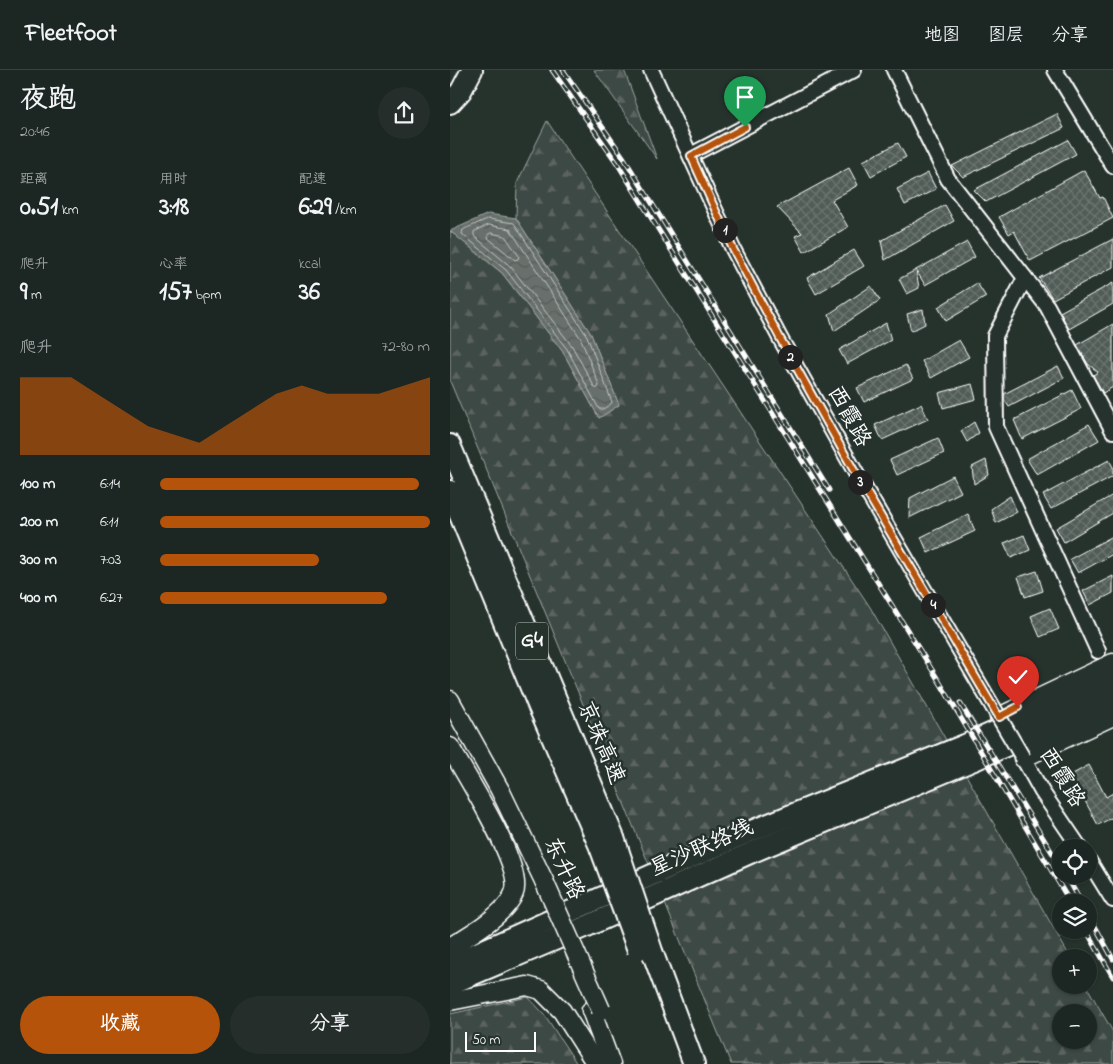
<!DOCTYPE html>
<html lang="zh">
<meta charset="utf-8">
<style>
:root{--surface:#1c2622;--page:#252e2a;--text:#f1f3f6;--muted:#a0a5a5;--line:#3a4340;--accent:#b45309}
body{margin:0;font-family:"Indie Flower","LXGW WenKai TC",sans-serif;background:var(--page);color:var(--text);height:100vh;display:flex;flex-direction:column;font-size:19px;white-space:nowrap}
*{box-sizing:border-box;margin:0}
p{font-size:16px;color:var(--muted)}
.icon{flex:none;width:28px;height:28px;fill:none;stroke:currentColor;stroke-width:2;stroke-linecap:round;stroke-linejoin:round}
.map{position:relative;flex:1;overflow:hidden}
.sheet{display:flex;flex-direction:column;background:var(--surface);width:450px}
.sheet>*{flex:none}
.fabs{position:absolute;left:602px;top:769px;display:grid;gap:10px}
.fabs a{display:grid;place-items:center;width:45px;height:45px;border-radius:50%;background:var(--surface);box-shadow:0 1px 4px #0004,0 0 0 1px var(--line);font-size:25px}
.scale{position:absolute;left:15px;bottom:12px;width:71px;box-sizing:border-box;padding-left:5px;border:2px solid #fff;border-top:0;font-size:14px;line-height:18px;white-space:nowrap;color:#fff;-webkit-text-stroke:4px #26332d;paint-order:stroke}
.pin{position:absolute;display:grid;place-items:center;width:42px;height:42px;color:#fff;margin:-51px -21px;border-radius:50% 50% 50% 0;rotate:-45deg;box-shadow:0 0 5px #0007}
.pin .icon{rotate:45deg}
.km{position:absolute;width:25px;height:25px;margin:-12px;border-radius:50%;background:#222;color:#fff;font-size:14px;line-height:25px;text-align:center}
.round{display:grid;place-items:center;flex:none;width:52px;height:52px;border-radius:26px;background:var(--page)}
.summary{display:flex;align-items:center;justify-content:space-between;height:85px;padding:0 20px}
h1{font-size:28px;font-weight:700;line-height:38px}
.metrics{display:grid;grid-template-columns:repeat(3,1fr);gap:8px;height:85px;padding:5px 20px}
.metrics div{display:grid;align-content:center}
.metrics b{font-size:25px;font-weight:700}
.metrics small{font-size:14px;font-weight:400}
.metrics p{font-size:14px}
.chart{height:140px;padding:10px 20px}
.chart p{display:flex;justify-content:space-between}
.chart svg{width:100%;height:90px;margin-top:5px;fill:var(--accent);opacity:.7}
.button{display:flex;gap:10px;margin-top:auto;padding:10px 20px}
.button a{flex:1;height:58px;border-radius:30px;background:var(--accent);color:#fff;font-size:20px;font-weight:700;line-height:58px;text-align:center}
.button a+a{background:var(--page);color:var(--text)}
ul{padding:0 20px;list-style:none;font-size:16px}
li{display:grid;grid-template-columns:80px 60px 1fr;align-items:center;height:38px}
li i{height:12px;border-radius:6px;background:var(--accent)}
header{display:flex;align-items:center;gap:30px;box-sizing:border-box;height:70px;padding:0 25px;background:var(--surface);border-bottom:1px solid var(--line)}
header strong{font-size:24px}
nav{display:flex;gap:28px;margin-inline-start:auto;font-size:18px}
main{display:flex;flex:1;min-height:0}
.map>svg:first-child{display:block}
.forest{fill:url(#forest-firs);stroke:#9ea4a2;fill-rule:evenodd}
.water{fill:url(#water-waves);stroke:#a4a9a7}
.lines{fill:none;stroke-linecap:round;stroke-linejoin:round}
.shore{stroke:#c2c6c4;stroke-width:1}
.building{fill:url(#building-cross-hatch);stroke:#fff}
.minor-casing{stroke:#fff;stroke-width:18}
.major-casing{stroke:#fff;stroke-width:21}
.highway-casing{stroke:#fff;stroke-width:24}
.minor{stroke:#26332d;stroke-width:14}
.major{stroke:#26332d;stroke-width:18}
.highway{stroke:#26332d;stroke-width:20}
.rail-casing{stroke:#fff;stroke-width:5}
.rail{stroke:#26332d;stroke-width:3;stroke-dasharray:9;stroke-linecap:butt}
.minor-bridge-casing{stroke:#fff;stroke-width:18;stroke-linecap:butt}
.major-bridge-casing{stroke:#fff;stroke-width:21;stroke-linecap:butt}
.highway-bridge-casing{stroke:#fff;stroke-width:24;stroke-linecap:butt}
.minor-bridge{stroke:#26332d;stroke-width:14}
.major-bridge{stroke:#26332d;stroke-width:18}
.highway-bridge{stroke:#26332d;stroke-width:20}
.route-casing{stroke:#fff;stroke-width:10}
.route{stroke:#b45309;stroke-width:6}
.labels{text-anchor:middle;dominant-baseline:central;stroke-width:5;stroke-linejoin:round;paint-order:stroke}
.shield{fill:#26332d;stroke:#bec2c0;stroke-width:1}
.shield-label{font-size:21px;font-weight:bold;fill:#fff}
.street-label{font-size:22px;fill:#fff;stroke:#26332d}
</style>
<header>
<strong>Fleetfoot</strong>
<nav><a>地图</a><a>图层</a><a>分享</a></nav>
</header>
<main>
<section class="sheet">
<div class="summary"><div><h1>夜跑</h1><p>20:46</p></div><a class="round"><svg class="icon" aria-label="share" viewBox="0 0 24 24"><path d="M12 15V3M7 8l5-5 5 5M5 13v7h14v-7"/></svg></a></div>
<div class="metrics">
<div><p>距离</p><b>0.51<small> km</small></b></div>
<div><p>用时</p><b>3:18</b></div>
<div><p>配速</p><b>6:29<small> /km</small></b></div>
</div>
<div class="metrics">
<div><p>爬升</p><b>9<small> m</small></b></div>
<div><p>心率</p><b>157<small> bpm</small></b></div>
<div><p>kcal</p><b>36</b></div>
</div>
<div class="chart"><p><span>爬升</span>72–80 m</p>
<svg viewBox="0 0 160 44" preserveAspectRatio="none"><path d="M0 44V6L10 6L20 6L30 14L40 22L50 30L60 34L70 38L80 30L90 22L100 14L110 10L120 14L130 14L140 14L150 10L160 6V44z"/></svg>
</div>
<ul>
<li><b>100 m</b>6:14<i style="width:96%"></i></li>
<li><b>200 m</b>6:11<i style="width:100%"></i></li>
<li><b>300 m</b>7:03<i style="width:59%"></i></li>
<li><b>400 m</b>6:27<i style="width:84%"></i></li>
</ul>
<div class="button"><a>收藏</a><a>分享</a></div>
</section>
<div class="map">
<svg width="663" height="994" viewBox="0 0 663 994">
<defs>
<pattern id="forest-firs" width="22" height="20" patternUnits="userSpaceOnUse" patternTransform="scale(1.25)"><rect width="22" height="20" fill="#3e4944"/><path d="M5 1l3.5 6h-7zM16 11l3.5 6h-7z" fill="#5b6460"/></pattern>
<pattern id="water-waves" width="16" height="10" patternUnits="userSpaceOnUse" patternTransform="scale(1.25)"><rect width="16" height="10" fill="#67706c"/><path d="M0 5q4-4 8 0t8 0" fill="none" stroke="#575a59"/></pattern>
<pattern id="building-cross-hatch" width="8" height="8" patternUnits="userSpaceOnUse" patternTransform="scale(1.25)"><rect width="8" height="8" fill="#515c57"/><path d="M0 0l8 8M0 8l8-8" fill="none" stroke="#6b7470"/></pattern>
</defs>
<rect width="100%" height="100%" fill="#26332d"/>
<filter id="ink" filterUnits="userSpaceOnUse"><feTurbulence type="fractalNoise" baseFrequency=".02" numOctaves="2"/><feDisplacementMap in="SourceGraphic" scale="10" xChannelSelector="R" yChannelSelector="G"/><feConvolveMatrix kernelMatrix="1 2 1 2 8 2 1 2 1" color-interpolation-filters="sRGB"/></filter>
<g filter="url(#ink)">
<g class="forest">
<polygon points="144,0 174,0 207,89"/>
<path d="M97 51 420 537 620 887 611 888V915H636L663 962V994H281L0 311V161L52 203 113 282 149 348 169 335 141 264 66 148 67 113ZM611 942H639V970H611Z"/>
<polygon points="78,927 94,944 127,994 0,994 0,944"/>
</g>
<polygon class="water" points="38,144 66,148 141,264 169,335 149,348 113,282 52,203 0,161"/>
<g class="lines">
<g class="shore">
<polygon points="38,149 64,153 137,266 162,332 161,334 153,339 149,339 117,279 56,200 12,164 13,160"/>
<polygon points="39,155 60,159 131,269 149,315 148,318 145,318 122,276 61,197 24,166 24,162"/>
<polygon points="41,163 55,166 69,186 68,189 65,190 38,168 38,165"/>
</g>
</g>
<g class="building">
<polygon points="607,44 614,58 513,107 502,96"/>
<polygon points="618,70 626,84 536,132 524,120"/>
<polygon points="448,73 456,87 421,106 413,91"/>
<polygon points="399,98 408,115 382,130 398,157 354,182 345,166 352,163 327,137"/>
<polygon points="634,100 650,128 653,127 663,148 580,191 564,161 559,164 549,147"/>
<polygon points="478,103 486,119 455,135 447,119"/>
<polygon points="495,135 504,151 435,190 431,171"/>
<polygon points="663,169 663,197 603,229 589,208"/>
<polygon points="517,172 525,187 475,215 466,200"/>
<polygon points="404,180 414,196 366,224 357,208"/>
<polygon points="466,200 469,218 457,224 449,209"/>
<polygon points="527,213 536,227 496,251 488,237"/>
<polygon points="663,213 663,234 619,259 610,242"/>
<polygon points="421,216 430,230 384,261 379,244"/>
<polygon points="473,239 475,254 461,261 457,244"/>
<polygon points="436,253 441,270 397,294 389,280"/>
<polygon points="663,254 663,317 653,323 643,305 648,302 638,294 627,275"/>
<polygon points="509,270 519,287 481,308 472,291"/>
<polygon points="456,295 463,309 414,332 407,318"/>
<polygon points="608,296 614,308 559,337 554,329 554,324"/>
<polygon points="522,314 526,329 493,338 489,323"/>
<polygon points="622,320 631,339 572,369 564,350"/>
<polygon points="471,334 478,349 432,370 425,355"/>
<polygon points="524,352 529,363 517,372 511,361"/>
<polygon points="639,354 649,370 587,405 577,389"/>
<polygon points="488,368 494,383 447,405 440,390"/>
<polygon points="536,390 539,405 524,414 522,397"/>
<polygon points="659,390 663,397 663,406 601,439 593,425"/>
<polygon points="503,406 511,422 459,448 460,428"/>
<polygon points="663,425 663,443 614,472 606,458"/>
<polygon points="560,426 567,442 546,453 541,439"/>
<polygon points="518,444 525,461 478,483 471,467"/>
<polygon points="574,465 580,480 561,488 554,473"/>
<polygon points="663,466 663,484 628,503 620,489"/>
<polygon points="587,501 593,521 575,527 568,507"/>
<polygon points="663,506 663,523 640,535 633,521"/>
<polygon points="600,538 609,559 590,567 581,546"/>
<polygon points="639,695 656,727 663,723 663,747 648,755 621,705"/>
</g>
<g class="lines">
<g class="minor-casing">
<g id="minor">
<polyline points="201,0 283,179 331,270 407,405 543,637"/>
<polyline points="444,0 498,109 597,236 663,361"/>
<polyline points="605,0 663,96"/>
<polyline points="241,85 404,0"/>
<polyline points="575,208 545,266 546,357 648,581"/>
<polyline points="573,688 592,722 630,778"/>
<polyline points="639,791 663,830"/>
</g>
</g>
<g class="major-casing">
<g id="major">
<polyline points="0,630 50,720 94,811"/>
<polyline points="549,647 663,593"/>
<path d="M0 677C14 703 75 797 64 823 56 844 20 865 0 877"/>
<polyline points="573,688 663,646"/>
<polyline points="0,931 77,916 91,920 112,941 146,994"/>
<polyline points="141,940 161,994"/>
</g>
</g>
<g class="highway-casing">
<g id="highway">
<polyline points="0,33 11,21 22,0"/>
<polyline points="0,375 164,768"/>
<polyline points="0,421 88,635 150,777"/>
<polyline points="203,884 244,994"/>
<polyline points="0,895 294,764 515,675 663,610"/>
<polyline points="0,914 135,857 300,783 524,690 663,628"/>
</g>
</g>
<use href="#minor" class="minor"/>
<use href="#major" class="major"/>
<use href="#highway" class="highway"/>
<g class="rail-casing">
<g id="rail">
<polyline points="102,0 167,93 489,611 620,832"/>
<polyline points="113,0 174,88 379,420"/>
<polyline points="510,633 611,797"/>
<polyline points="616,805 631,832"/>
<polyline points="639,845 663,889"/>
<polyline points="636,860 663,907"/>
</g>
</g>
<use href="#rail" class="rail"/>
<g class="minor-bridge-casing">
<polyline id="minor-bridge" points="543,637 573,688"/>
</g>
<g class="major-bridge-casing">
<polyline id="major-bridge" points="94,811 151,940"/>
</g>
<g class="highway-bridge-casing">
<g id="highway-bridge">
<polyline points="164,768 203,884"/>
<polyline points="150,777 188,880"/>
</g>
</g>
<use href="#minor-bridge" class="minor-bridge"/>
<use href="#major-bridge" class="major-bridge"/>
<use href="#highway-bridge" class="highway-bridge"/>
</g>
</g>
<g class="lines" filter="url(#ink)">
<g class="route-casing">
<polyline id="route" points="295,57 241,86 283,179 331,270 407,406 549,647 568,637"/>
</g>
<use href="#route" class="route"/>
</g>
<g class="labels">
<rect class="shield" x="66" y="552.5" width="32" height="37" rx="4"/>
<g class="shield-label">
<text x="82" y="571">G4</text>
</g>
<g class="street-label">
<text transform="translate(398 347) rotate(61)">西霞路</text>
<text transform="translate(150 673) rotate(67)">京珠高速</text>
<text transform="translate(611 708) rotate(58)">西霞路</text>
<text transform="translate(252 779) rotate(-24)">星沙联络线</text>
<text transform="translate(113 799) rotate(65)">东升路</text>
</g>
</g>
</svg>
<div class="fabs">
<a><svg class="icon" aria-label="locate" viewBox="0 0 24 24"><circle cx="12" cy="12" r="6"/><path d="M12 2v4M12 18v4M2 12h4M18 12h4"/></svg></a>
<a><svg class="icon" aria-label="layers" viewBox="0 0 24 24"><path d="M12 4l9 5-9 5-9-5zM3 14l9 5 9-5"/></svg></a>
<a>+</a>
<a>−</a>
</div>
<div class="scale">50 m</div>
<div class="pin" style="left:295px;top:57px;background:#1e9e55"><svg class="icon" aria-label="arrive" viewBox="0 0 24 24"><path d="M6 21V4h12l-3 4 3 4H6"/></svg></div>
<div class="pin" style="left:568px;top:637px;background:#d93025"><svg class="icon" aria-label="check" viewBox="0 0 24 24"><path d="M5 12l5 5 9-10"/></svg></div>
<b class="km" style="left:275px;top:160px">1</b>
<b class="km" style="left:340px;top:287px">2</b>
<b class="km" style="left:410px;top:412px">3</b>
<b class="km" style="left:483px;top:535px">4</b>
</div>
</main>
